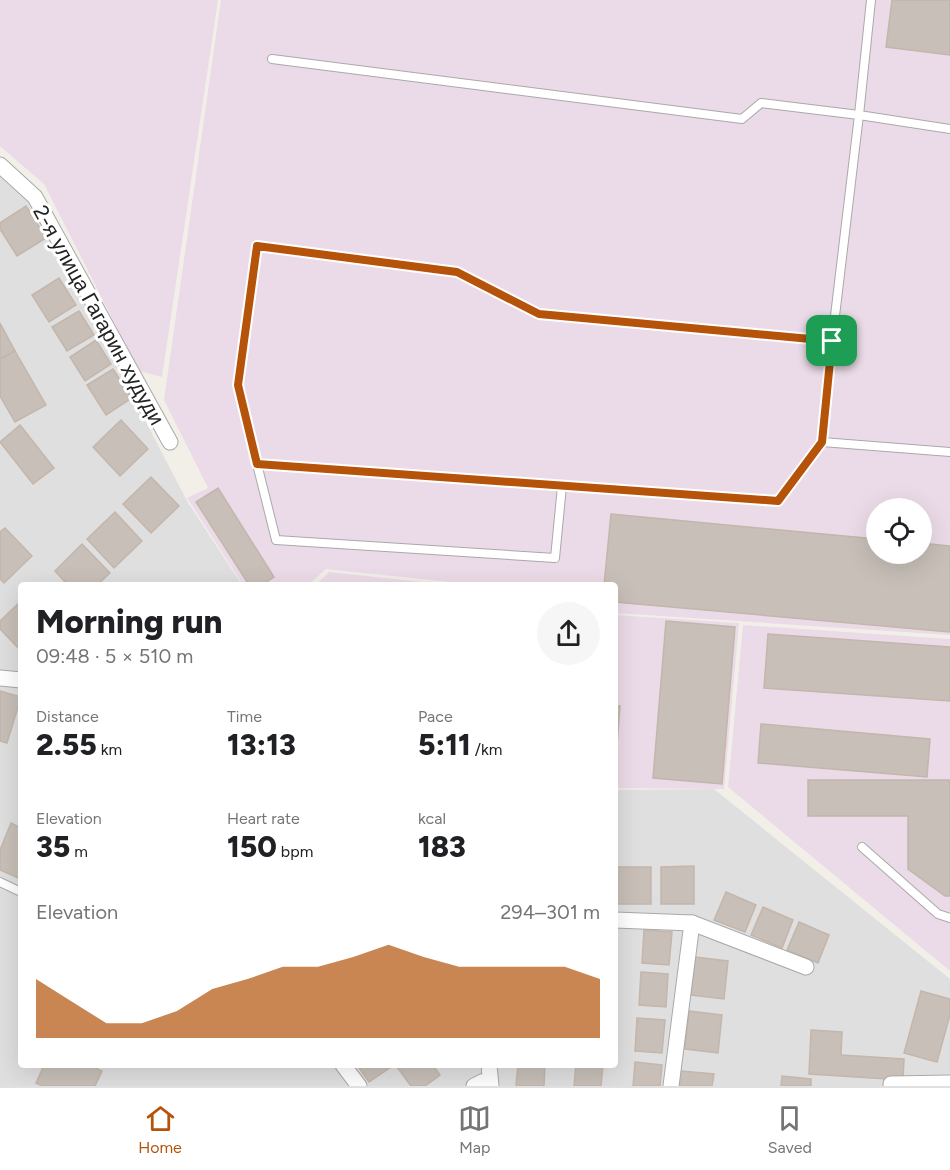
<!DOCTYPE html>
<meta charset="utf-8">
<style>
:root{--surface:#fff;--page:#f6f6f6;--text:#202124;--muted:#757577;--line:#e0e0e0;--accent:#b45309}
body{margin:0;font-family:Figtree,sans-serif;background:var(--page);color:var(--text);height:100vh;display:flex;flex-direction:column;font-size:22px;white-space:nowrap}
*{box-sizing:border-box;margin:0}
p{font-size:20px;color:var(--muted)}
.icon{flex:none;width:33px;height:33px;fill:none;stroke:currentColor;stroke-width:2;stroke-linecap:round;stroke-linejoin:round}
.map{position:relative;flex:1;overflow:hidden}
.side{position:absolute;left:18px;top:582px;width:600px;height:486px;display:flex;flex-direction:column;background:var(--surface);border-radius:6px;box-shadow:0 6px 24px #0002}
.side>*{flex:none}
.buttons{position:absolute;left:866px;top:498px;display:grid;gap:12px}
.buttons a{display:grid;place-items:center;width:66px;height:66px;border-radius:50%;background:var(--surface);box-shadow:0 6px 24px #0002;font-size:30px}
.pin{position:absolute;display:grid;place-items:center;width:51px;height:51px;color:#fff;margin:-26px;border-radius:12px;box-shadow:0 3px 9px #0006}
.round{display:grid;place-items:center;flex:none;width:63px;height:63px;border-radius:32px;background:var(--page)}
.overview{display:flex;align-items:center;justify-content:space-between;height:102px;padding:0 18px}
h1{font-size:33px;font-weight:800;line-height:45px}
.figures{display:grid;grid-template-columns:repeat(3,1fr);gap:9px;height:102px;padding:6px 18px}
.figures div{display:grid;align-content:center}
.figures b{font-size:30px;font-weight:800}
.figures small{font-size:16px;font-weight:400}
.figures p{font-size:16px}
.chart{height:168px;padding:12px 18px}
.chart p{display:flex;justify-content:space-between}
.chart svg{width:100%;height:108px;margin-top:6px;fill:var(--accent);opacity:.7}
.menu{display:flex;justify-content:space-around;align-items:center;height:84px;border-top:2px solid var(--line);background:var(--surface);font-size:16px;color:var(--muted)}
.menu a{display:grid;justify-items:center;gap:3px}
.menu .selected{color:var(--accent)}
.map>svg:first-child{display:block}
.residential{fill:#e0dfdf}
.industrial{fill:#ebdbe8;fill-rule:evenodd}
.building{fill:#c7bfb8;stroke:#c4b6ab;stroke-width:1.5}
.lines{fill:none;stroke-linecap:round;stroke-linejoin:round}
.lane-casing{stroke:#a9a9a9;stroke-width:10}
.street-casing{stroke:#a9a9a9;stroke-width:17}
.lane{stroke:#fff;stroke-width:8}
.street{stroke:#fff;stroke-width:15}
.route-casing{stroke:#fff;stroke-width:12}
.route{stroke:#b45309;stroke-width:8}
.labels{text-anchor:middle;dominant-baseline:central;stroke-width:6;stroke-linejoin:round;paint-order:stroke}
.street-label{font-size:21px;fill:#222;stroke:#fff}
</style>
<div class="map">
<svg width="950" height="1086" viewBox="0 0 950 1086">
<rect width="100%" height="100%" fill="#f2efe9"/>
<polygon class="residential" points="0,173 31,201 187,501 242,585 21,585 21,1065 615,1065 615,790 714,789 950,979 950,1086 0,1086"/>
<g class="industrial">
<polygon points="0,0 218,0 162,377 139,371 44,184 0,146"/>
<path d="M221 0H950V635L615 613V585H479L326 569 308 585H243L187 498 208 488 164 400ZM876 508H921V554H876Z"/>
<polygon points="329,572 450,585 316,585"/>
<polygon points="615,615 739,623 724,789 615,788"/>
<polygon points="743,625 950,639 950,971 728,787"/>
</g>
<g class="building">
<polygon points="892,0 950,0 950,55 886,47"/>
<polygon points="26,206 46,238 17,256 0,229 0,223"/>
<polygon points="59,278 76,305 49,322 32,295"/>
<polygon points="79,311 94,335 67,351 52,327"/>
<polygon points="0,323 15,351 0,359"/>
<polygon points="96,340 111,364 85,381 70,357"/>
<polygon points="15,351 46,405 15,422 0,396 0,359"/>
<polygon points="113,369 132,398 106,415 87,385"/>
<polygon points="121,420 148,449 120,476 93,447"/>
<polygon points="20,425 54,468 33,484 0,442"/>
<polygon points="151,477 179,506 151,533 123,504"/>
<polygon points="218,488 274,577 262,585 249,585 196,502"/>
<polygon points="115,512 142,541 114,568 87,539"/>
<polygon points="611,514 876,539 876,554 921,554 921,543 950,546 950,632 615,602 615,585 604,585"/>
<polygon points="5,528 32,556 4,583 0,579 0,532"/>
<polygon points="82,544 110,573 97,585 68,585 55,571"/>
<polygon points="21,601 21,651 0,629 0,621"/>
<polygon points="666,621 735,627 722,784 653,778"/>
<polygon points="768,634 950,647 950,701 764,688"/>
<polygon points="0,691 21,697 7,743 0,741"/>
<polygon points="615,705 620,706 617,745 615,745"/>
<polygon points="761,724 930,739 927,777 758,763"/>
<polygon points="808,780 950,780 950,896 945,896 908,869 908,816 808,816"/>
<polygon points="11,823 21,828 21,879 0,870 0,850"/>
<polygon points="694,866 694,904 661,904 661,867"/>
<rect x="617" y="867" width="34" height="37"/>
<polygon points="726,892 756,905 745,932 714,920"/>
<polygon points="763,907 793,920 782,948 751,935"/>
<polygon points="799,922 829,935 818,963 787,950"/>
<polygon points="644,930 672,932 669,965 642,963"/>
<polygon points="695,957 728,961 724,999 691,995"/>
<polygon points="641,972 668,974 666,1007 639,1005"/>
<polygon points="921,991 950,999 950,1015 937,1062 904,1053"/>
<polygon points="689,1011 722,1015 718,1053 685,1049"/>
<polygon points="637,1018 665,1020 662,1053 635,1051"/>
<polygon points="811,1030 842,1032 841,1055 904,1059 903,1080 809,1074"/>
<polygon points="635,1062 662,1065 660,1086 633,1086"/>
<polygon points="44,1065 89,1065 102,1071 95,1086 43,1086 36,1083"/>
<polygon points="357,1065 394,1065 369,1082"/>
<polygon points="400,1065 433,1065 440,1075 425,1086 411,1086 397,1067"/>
<polygon points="518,1065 545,1065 544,1086 516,1086"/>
<polygon points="576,1065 603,1065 601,1086 574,1086"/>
<polygon points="681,1071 714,1074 712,1086 679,1086"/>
<polygon points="782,1076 811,1079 811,1086 781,1086"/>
</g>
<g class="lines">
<g class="lane-casing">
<g id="lane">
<polyline points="871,0 859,115 950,129"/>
<polyline points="272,59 742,119 761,103 859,115 832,341 822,442 950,452"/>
<polyline points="822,442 778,501 257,464 238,385 257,246 457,272 539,314 832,341"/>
<polyline points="257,464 276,540 555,558 562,486"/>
<polyline points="862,847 938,914 950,918"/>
<polyline points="0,882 21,892"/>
</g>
</g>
<g class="street-casing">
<g id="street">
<polyline points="0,165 35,197 170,442"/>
<polyline points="0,678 21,680"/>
<polyline points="615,920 692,923 806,967"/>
<polyline points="343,1065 359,1086"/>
<polyline points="489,1065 491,1086"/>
<polyline points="891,1084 950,1083"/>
<polyline points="474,1086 482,1082 486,1086"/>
<polyline points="671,1086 692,923"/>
</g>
</g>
<use href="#lane" class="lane"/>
<use href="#street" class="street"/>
</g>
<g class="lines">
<g class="route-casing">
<polygon id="route" points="257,246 457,272 539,314 832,341 822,442 778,501 257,464 238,385"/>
</g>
<use href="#route" class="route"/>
</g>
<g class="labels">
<g class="street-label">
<text transform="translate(99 315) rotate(61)">2-я улица Гагарин худуди</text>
</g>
</g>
</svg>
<div class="buttons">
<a><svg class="icon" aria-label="locate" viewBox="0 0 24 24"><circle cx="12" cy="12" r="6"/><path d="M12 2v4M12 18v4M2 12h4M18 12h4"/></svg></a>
</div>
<div class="pin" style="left:832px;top:341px;background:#1e9e55"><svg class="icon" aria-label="arrive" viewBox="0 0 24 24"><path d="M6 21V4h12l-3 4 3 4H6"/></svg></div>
<section class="side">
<div class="overview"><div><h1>Morning run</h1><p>09:48 · 5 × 510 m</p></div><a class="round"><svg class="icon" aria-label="share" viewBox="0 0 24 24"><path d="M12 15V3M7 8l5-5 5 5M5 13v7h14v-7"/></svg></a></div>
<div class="figures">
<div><p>Distance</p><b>2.55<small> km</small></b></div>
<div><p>Time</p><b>13:13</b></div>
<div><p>Pace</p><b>5:11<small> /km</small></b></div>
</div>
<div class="figures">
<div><p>Elevation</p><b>35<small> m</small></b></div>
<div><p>Heart rate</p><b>150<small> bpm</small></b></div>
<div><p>kcal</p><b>183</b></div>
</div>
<div class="chart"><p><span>Elevation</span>294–301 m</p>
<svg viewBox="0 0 160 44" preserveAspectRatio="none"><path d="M0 44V20L10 29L20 38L30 38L40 33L50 24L60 20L70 15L80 15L90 11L100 6L110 11L120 15L130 15L140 15L150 15L160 20V44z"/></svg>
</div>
</section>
</div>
<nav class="menu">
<a class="selected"><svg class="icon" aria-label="home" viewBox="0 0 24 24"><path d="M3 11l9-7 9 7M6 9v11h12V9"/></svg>Home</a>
<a><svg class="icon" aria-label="map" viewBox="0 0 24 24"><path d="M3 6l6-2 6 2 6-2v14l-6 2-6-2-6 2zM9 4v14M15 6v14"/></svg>Map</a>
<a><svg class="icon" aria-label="saved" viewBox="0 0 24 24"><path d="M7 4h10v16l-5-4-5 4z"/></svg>Saved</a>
</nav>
